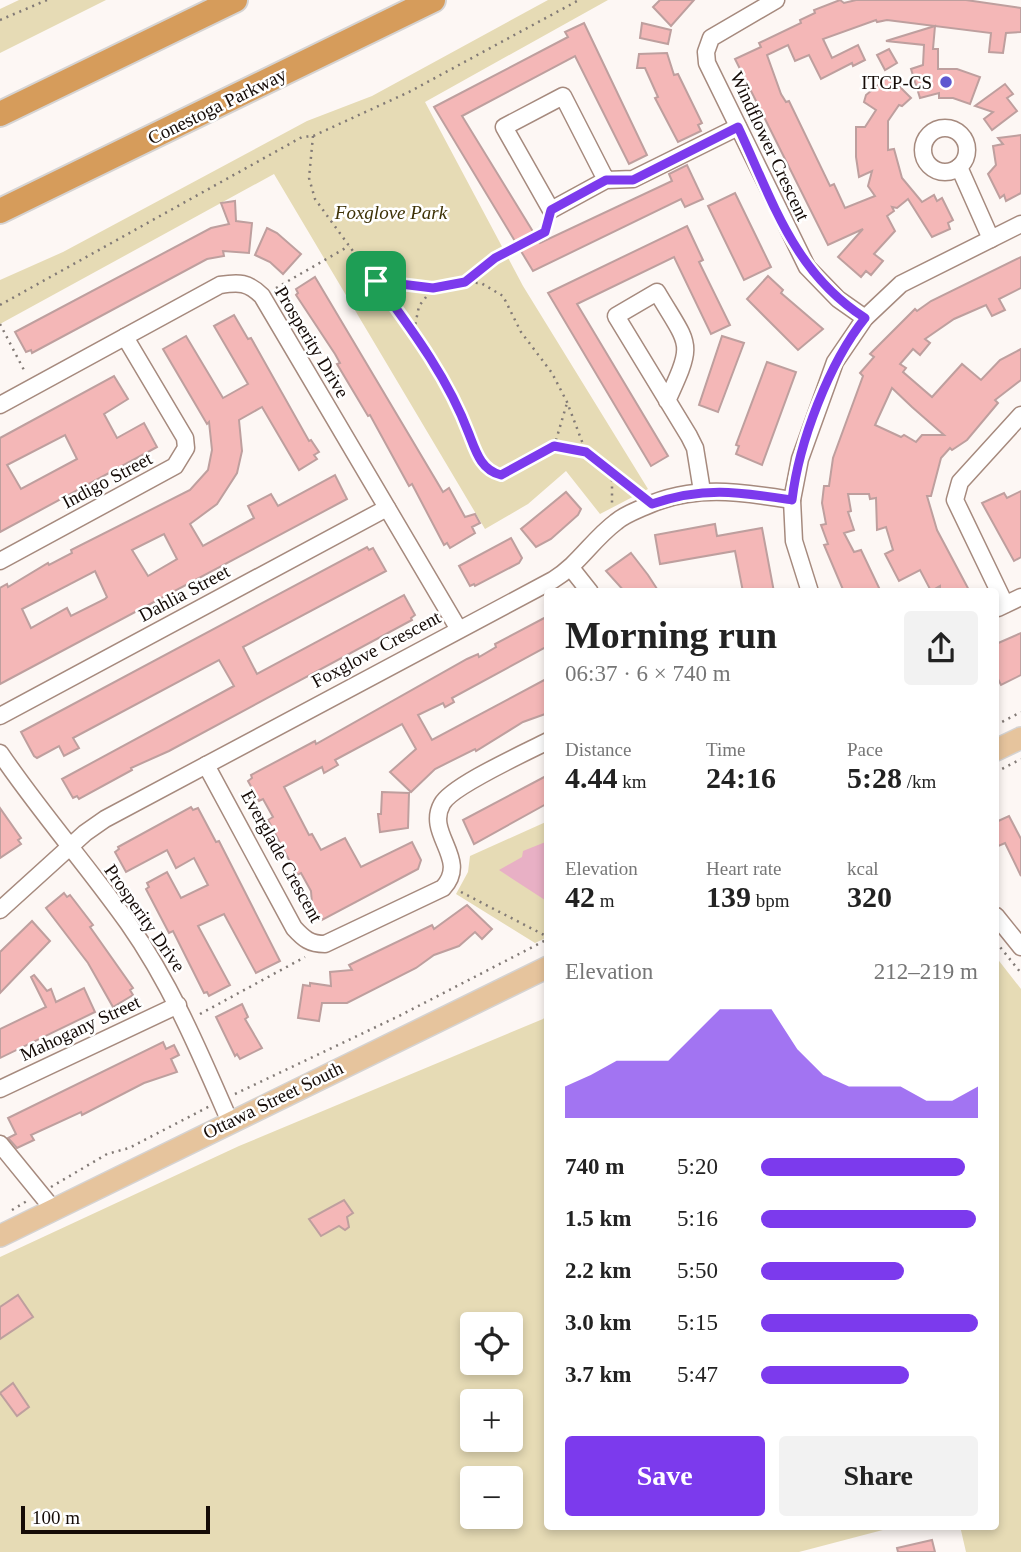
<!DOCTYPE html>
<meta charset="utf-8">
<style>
:root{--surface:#fff;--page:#f2f2f2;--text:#222;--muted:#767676;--accent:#7c3aed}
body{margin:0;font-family:"Times New Roman",serif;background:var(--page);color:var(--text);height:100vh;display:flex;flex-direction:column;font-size:26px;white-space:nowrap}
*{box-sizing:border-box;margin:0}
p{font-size:23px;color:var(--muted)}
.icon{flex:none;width:38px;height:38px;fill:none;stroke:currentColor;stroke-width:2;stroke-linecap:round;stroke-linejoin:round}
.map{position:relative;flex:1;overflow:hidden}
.details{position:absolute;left:544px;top:588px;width:455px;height:942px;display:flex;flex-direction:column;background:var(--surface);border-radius:7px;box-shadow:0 4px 10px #0003}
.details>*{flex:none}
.fabs{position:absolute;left:460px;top:1312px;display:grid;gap:14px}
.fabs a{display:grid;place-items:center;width:63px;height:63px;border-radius:7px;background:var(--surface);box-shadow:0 4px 10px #0003;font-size:35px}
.scale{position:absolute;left:21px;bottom:18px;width:189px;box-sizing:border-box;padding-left:7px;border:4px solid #150b07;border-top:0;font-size:19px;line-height:24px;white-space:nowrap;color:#150b07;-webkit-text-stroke:5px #fff;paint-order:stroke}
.pin{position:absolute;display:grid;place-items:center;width:60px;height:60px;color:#fff;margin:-30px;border-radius:14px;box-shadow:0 4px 10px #0006}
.round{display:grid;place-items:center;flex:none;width:74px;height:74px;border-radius:7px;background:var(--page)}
.summary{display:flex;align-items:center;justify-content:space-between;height:119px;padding:0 21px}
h1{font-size:38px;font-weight:800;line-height:52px}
.stats{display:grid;grid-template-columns:repeat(3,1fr);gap:10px;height:119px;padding:7px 21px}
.stats div{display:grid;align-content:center}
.stats b{font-size:30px;font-weight:800}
.stats small{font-size:19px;font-weight:400}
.stats p{font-size:19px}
.chart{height:196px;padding:14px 21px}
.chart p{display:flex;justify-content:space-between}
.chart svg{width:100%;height:126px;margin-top:7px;fill:var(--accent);opacity:.7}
.button{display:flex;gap:14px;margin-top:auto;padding:14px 21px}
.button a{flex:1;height:80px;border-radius:7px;background:var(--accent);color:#fff;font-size:28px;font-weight:800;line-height:80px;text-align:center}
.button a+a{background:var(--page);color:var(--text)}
ul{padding:0 21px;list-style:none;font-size:23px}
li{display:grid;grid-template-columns:112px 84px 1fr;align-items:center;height:52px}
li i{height:18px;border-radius:9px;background:var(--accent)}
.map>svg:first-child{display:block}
.green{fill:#e6dbb5;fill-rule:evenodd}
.water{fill:#e8b0c5}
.building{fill:#f4b7b7;stroke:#be9f9e;stroke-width:2;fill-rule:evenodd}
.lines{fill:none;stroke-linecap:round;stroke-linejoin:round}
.minor-casing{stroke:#a68a7e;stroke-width:19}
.major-casing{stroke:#d5d3d2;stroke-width:24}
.highway-casing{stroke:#d5d3d2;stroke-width:28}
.path{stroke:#827a76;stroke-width:2.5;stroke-dasharray:2 5;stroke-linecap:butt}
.minor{stroke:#fff;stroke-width:16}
.major{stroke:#e6c49d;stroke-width:21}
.highway{stroke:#d69c5b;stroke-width:24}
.route-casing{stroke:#fff;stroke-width:14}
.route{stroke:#7c3aed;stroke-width:9}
.poi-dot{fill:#5e58d0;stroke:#fff;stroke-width:2.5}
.labels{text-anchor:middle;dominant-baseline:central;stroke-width:5;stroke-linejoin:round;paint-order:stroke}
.poi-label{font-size:19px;fill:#150b07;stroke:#fff;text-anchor:end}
.street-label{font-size:19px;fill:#150b07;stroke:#fff}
.park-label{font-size:19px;font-style:italic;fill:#3d3105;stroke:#fff}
</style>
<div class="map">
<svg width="1021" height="1552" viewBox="0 0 1021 1552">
<rect width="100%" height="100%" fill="#fdf7f4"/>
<g class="green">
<polygon points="19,0 106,0 0,53 0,9"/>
<polygon points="548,0 608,0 425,102 523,286 648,489 600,514 566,471 528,504 485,529 274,174 0,324 0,280 63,252 307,121 372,96"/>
<polygon points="548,821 548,937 535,943 456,894 468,872 470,856"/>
<polygon points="996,957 1021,989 1021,1552 966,1552 960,1526 996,1526"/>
<path d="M548 1014V1526H898L799 1552H0V1257L239 1146 543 1019ZM472 1325H511V1363H472ZM472 1402H511V1440H472ZM472 1479H511V1517H472Z"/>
</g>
<polygon class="water" points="548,841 548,902 499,870 522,857 523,851"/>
<g class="building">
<polygon points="660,0 694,0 671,26 653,7"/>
<polygon points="840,0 844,3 856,0 966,0 1021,8 1021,32 1006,33 1003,53 989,52 991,33 887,20 877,22 876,20 823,39 832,58 858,45 865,60 853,66 852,63 821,79 809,55 795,61 788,45 767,55 781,94 786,102 789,101 830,186 834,184 845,208 875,196 868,186 872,171 859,177 856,157 856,127 865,127 876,110 864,102 866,95 889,76 911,98 902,106 899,105 888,121 888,150 894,149 902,178 922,202 934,195 937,201 942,198 953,220 948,223 950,229 932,237 908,199 897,208 892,207 894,211 887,216 895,231 874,254 883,261 871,275 866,271 861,277 838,257 863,229 828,245 735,59 761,47 759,43 801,23 800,20 815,13 814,10"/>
<polygon points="584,23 647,155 629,164 575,56 462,116 540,243 672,181 669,174 687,165 703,199 685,207 681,199 533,271 434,107 568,37 565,32"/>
<polygon points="642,23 671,30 668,44 640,38"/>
<polygon points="935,26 933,49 938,49 938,69 957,69 980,77 970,104 953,98 939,98 939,93 920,98 911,69 923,65 924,45 886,41"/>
<polygon points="889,49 897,63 885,70 877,55"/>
<polygon points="667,53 674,75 678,74 702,123 698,125 701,131 678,142 655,98 658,97 645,68 637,68 639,54"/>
<polygon points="1005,84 1013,94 1007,98 1017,111 992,130 984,119 993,112 975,106"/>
<polygon points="1021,135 1021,193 1006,201 1004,195 1000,198 988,174 996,165 993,146 1003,144 998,138"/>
<polygon points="735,193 771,267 744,280 708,206"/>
<polygon points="235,201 236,221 252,223 249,253 223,251 224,256 207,259 32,353 31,350 26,352 15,332 211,228 229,224 221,203"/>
<polygon points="687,226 703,260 699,262 730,325 711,334 674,257 577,304 668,456 651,466 548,293"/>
<polygon points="267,228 277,233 301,254 283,274 270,262 255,255"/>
<path d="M1021 257V288L999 299 1005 310 992 316 986 305 954 319 925 339 930 343 920 355 913 349 900 364 906 368 903 372 932 397 962 364 981 380 1000 360 1021 349V380L995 400 998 403 967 440 952 450 950 448 941 458 931 496H927L937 530 970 592H940V586L931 591 920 570 899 581 885 554 893 550 886 527 877 530 876 498 870 499 869 494H848L851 511 848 512 854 530 844 533 854 552 861 550 881 592H844L824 545 828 544 821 525 826 524 822 503 824 486H829L833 458 863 376 860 373 874 357 870 354 915 309 917 311 931 301ZM892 388 912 407 944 435H922L916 442 904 435 901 437 875 425Z"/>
<polygon points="768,276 783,290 781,293 823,329 798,350 747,299"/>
<polygon points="315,277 443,492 449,488 465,517 475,514 480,523 472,527 475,533 450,548 447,543 444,545 412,484 409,486 370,415 368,416 337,364 340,363 335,354 296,295 298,293 296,289"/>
<path d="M234 315 248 339 251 338 309 441 311 440 319 452 314 455 317 459 299 470 262 407 239 420 242 451 237 473 217 504 190 524 203 546 254 518 248 506 271 494 278 506 335 475 347 499 0 684V588L7 584 8 587 48 563 49 565 72 553 71 550 190 490 208 470 212 450 209 422 207 424 163 349 186 336 223 398 248 384 214 326ZM164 534 177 559 148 576 132 550ZM95 571 107 597 105 599 71 616 67 608 31 628 22 609Z"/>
<polygon points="722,336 744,343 718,412 699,405"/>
<polygon points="767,362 796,372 762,465 736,454 739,446 736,445"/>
<path d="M114 376 128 399 104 414 117 438 144 423 157 447 0 532V438ZM65 435 77 459 21 489 7 465Z"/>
<polygon points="1021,491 1021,557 1014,561 982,503 1004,493 1007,498"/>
<polygon points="566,492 581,509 578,515 551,539 536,547 521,529"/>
<polygon points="715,524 717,536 762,528 774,592 743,592 735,551 660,564 655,535"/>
<polygon points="511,538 522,558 519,563 475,586 474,584 470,586 459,566"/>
<polygon points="367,547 369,550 373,548 386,571 243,647 257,674 404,595 415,615 411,618 412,620 169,751 131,768 132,770 79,799 77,796 73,798 62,779 234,686 219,660 73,738 79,748 64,756 59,746 37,758 34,756 21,732"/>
<polygon points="631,553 648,575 659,592 625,592 606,571"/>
<polygon points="548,616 548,646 452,698 454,702 445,707 443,703 418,715 432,740 548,678 548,713 523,722 476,751 475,749 435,769 411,792 390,772 416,749 402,724 335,760 338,765 324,773 322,767 284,787 309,835 312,834 321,850 345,838 361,867 412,842 421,860 418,869 322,920 312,904 311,891 301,873 297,875 268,820 273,817 263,799 259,801 248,781 252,778 251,775 315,741 316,744 467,659 478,654 479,657 496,647 495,644"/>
<polygon points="1021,633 1021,675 1001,685 996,675 996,644"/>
<polygon points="548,775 548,803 474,844 463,820"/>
<polygon points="382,792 409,793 408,828 380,832 378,814 381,814"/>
<polygon points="191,807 193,810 198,808 216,842 219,841 280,961 256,973 224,914 198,926 230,985 209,996 207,992 204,993 173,931 169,933 146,889 149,887 147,883 167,872 181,898 208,885 194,858 176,868 167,850 126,872 115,852 119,849 118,847"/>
<polygon points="0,808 21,838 18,840 21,844 0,858"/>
<polygon points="1009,816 1021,839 1021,876 1005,843 996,847 996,822"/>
<polygon points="64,893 67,897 70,895 93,925 90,927 133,988 130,990 133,995 113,1007 88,963 46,908"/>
<polygon points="467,905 492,929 482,939 475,932 459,946 434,955 416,968 347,1003 322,1003 319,1021 298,1018 303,985 310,986 310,983 331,986 330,972 352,970 349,965 432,925 434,929"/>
<polygon points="32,921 50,941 0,993 0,952"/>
<polygon points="34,975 47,991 51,989 56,1002 84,988 95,1012 0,1058 0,1029 46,1007 31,977"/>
<polygon points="242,1004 248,1017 245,1019 262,1048 240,1059 237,1054 235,1056 216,1017"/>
<polygon points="163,1042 166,1049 174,1045 179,1055 171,1059 177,1072 144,1083 82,1115 81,1112 31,1135 34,1140 17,1148 8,1138 16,1134 8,1118"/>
<polygon points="344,1200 353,1213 347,1217 349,1227 345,1230 339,1226 321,1236 309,1219"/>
<polygon points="18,1295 33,1317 0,1339 0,1307"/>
<polygon points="13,1383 29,1407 17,1416 0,1393"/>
<polygon points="932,1540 935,1552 898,1552 897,1548"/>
</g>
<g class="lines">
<g class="minor-casing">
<g id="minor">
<polyline points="776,0 711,38 706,52 707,63 807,267 838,299 865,318"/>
<circle cx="945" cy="150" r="22"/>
<polyline points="959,167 991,239"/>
<polyline points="606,180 563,96 504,127 551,210 606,180 633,179 738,127"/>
<path d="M667 401C695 340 690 348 657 292L616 316 689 436 695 448 702 491"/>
<path d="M0 405 220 285C239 282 248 282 262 296L458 628"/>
<polyline points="0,561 175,466 186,448 185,438 125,337"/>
<polyline points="571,568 590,592"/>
<polyline points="810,592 794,541 792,500 800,459 835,362 865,318 901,284 1021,224"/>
<polyline points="1005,604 955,500 960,482 1021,415"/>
<polyline points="998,608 1021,597"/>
<polyline points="0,716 387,508"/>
<path d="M0 753C40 812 87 865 128 923 171 984 200 1053 230 1122"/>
<path d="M206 765 294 928C304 939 310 944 325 944L443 888C470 859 425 834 442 804 451 786 527 752 548 741"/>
<path d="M0 910 85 833 105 819 553 580C579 564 592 540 616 522 624 515 635 511 644 507 694 484 741 492 792 500"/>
<polyline points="996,916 1021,947"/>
<polyline points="0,1089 178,1005"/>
<polyline points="0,1144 53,1209"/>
</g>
</g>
<g class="major-casing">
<g id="major">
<polyline points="996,750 1021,738"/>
<polyline points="0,1236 548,967"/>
</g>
</g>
<g class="highway-casing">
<g id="highway">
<polyline points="0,114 235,0"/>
<polyline points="0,211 433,0"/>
</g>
</g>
<g class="path">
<polyline points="0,20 47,0"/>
<polyline points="313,136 309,178 315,199 433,361 484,465 501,475 554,447 586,452 612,474 612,505"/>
<polyline points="379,281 433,288 453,282 481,283 503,296 521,332 552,373 567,402 586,452"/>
<polyline points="466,281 495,258 545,232 547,224"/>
<polyline points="276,288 349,246"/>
<polyline points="0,305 302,137 313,136 409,92 579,0"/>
<polyline points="0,324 25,372"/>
<polyline points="414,331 419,306 433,288"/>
<polyline points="554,447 567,403"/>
<polyline points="612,474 638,493"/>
<polyline points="996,725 1021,712"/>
<polyline points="996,772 1021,759"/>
<polyline points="461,892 548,937"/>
<polyline points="996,942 1021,973"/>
<polyline points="200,1014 305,957"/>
<polyline points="235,1094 399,1016 548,939"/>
<polyline points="51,1187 107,1154 129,1148 210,1106"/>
<polyline points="12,1210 27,1201"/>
</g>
<use href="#minor" class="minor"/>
<use href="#major" class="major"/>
<use href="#highway" class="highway"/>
</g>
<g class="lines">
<g class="route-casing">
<path id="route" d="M738 127C773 201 793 272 865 318 829 363 799 442 792 500 739 492 704 486 652 504L586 452 554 446 501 475C481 470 476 452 469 434 448 378 412 330 376 281L433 288 465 282 495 258 545 232 551 210 606 180H633Z"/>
</g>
<use href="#route" class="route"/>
</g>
<circle class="poi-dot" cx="946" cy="82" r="7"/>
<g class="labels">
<g class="poi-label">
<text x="932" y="82">ITCP-CS</text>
</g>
<g class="street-label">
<text transform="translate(217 106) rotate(-26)">Conestoga Parkway</text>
<text transform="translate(770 146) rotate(65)">Windflower Crescent</text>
<text transform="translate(312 342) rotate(59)">Prosperity Drive</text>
<text transform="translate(107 480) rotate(-28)">Indigo Street</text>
<text transform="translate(184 593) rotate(-28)">Dahlia Street</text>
<text transform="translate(376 649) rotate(-28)">Foxglove Crescent</text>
<text transform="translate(282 856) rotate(61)">Everglade Crescent</text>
<text transform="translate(145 918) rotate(55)">Prosperity Drive</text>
<text transform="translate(80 1028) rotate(-25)">Mahogany Street</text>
<text transform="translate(273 1100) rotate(-26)">Ottawa Street South</text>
</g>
<g class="park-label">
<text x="391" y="212">Foxglove Park</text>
</g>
</g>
</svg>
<div class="fabs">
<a><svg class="icon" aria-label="locate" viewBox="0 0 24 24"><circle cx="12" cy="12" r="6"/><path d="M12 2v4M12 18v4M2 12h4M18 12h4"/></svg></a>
<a>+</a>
<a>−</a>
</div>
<div class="scale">100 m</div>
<div class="pin" style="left:376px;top:281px;background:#1e9e55"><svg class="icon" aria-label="arrive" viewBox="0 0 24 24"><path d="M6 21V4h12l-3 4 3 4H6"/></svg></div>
<section class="details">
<div class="summary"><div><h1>Morning run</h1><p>06:37 · 6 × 740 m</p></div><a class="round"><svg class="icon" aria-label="share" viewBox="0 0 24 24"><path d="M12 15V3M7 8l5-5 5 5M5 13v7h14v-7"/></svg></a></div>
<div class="stats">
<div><p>Distance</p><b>4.44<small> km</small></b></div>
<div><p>Time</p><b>24:16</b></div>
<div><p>Pace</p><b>5:28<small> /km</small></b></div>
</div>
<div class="stats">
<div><p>Elevation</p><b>42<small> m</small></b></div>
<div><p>Heart rate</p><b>139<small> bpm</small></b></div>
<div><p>kcal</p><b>320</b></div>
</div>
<div class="chart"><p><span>Elevation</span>212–219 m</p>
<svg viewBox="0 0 160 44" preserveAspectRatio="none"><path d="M0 44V33L10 29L20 24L30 24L40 24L50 15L60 6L70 6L80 6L90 20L100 29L110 33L120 33L130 33L140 38L150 38L160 33V44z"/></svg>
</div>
<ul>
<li><b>740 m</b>5:20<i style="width:94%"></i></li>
<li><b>1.5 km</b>5:16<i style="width:99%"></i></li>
<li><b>2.2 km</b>5:50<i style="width:66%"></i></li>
<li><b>3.0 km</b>5:15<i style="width:100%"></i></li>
<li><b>3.7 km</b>5:47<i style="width:68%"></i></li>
</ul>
<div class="button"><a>Save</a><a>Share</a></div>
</section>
</div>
